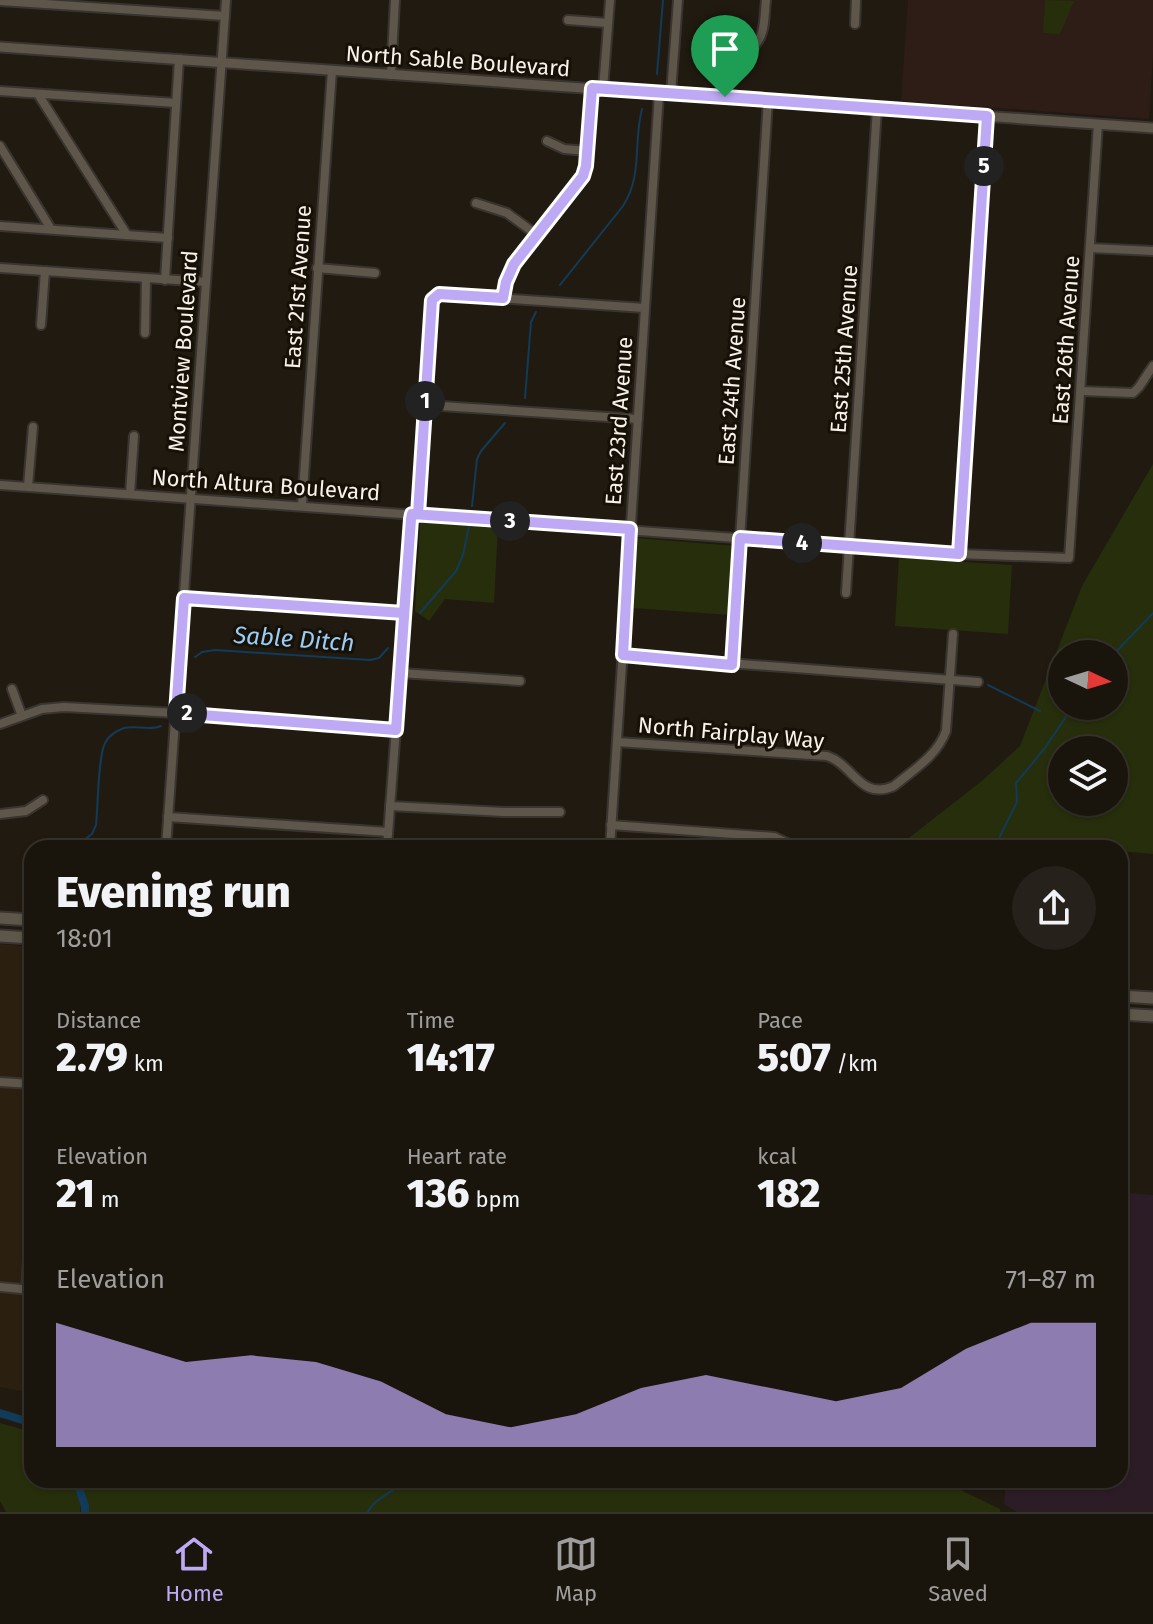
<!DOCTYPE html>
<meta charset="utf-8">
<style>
:root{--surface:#19140c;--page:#26211a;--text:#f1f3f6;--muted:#9f9e9d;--line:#37332d;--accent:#bea9f4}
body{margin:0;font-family:"Fira Sans",sans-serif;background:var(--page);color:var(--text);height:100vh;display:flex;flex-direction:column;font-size:30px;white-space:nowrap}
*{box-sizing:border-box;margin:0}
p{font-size:26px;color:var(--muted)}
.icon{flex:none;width:44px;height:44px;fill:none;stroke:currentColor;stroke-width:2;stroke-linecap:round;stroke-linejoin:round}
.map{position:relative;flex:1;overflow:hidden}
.side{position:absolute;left:24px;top:840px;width:1104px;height:648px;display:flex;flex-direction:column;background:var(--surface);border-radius:24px;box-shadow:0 2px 6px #0004,0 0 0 2px var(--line)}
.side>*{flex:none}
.needle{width:52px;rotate:94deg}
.controls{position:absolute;left:1048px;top:640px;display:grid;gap:16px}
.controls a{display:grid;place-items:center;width:80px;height:80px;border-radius:50%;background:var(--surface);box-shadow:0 2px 6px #0004,0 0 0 2px var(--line);font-size:40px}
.pin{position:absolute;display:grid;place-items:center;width:68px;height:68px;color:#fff;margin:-82px -34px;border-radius:50% 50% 50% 0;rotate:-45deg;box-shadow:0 0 8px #0007}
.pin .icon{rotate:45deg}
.km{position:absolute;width:40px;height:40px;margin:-20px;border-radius:50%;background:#222;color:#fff;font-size:22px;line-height:40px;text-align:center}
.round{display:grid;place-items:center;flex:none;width:84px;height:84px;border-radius:42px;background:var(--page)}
.overview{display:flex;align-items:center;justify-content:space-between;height:136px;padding:0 32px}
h1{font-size:44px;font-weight:800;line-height:60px}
.stats{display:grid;grid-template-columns:repeat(3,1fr);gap:12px;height:136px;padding:8px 32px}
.stats div{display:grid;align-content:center}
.stats b{font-size:40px;font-weight:800}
.stats small{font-size:22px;font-weight:400}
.stats p{font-size:22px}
.chart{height:224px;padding:16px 32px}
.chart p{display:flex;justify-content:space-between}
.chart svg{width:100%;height:144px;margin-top:8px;fill:var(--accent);opacity:.7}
.menu{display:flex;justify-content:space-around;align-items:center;height:112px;border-top:2px solid var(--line);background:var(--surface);font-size:22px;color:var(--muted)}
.menu a{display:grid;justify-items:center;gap:4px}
.menu .on{color:var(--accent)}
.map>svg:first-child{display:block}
.commercial{fill:#2c1c26}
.built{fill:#2b2010}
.education{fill:#2e1d16}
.green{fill:#272e0b;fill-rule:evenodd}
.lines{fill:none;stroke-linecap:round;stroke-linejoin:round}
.stream{stroke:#113b58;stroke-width:2}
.canal{stroke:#113b58;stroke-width:8}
.minor-casing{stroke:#393430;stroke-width:12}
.tertiary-casing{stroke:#393430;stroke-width:13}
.secondary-casing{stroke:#393430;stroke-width:15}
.minor{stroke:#5e564a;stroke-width:8}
.tertiary{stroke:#5e564a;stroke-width:9}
.secondary{stroke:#5e564a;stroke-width:11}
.route-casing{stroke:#fff;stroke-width:16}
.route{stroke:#bea9f4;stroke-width:10}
.labels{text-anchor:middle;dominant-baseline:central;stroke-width:6;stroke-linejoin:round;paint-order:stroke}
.street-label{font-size:22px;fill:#f7f2eb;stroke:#171007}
.water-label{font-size:24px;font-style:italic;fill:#9acdf6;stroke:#171007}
</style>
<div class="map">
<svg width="1153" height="1512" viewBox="0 0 1153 1512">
<rect width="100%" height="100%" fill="#211a10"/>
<polygon class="commercial" points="1120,1192 1153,1195 1153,1512 1017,1512 1004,1504 1006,1480 1120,1480"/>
<g class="built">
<polygon points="0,944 32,947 32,1393 0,1387"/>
<polygon points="107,1480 300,1480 292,1488 109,1485"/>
</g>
<polygon class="education" points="908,0 1153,0 1153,55 1149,119 901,101"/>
<g class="green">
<polygon points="1045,0 1074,1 1060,34 1043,33"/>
<path d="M1153 464V854L1120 851V848H896L983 780 1020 746 1082 586ZM1062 654H1114V706H1062ZM1062 750H1114V802H1062Z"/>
<polygon points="424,520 498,526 494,603 445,599 429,621 415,611 420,524"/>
<polygon points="636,538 736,546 731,615 633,608"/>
<polygon points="899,558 1012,565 1008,634 895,626"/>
<polygon points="0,1423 32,1432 32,1480 71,1480 81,1505 80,1512 6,1512 0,1501"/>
<polygon points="303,1480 783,1480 785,1485 820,1480 940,1480 1000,1509 1000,1512 82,1512 83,1505 77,1490 108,1486 293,1490"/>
</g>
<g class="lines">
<g class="stream">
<polyline points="657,74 663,0"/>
<path d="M560 285 623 206C643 175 633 143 642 109"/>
<polyline points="525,398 531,322 536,312"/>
<polyline points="472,506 477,459 481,451 505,423"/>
<polyline points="420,613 456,571 463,555 469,526"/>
<polyline points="1114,654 1153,613"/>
<polyline points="195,657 202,652 215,650 370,660 379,658 388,648"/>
<polyline points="988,685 1040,711"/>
<path d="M73 848 92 834 96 825C98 807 98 757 105 743 109 735 116 731 124 728 136 725 149 731 161 726"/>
<polyline points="994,848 1017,802 1016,783 1045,748 1073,706"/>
<path d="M368 1512C374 1498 395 1492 405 1480"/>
</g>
<g class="canal">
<polyline points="0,1413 32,1423"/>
<polyline points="76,1480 85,1506 85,1512"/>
</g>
<g class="minor-casing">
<g id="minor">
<polyline points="0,1 225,16"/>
<polyline points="568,20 608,23"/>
<polyline points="855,24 856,0"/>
<path d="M753 47C766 36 764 16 766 0"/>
<polyline points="391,75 395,0"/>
<polyline points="603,89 610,0"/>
<polyline points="0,91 176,103"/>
<polyline points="671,93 678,0"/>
<polyline points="38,94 127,235"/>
<polyline points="547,141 564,149 587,151"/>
<polyline points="0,146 51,229"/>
<polyline points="476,203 507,213 537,235"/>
<polyline points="0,226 168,238"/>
<polyline points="1090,248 1153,251"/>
<polyline points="0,268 206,282"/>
<polyline points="317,268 375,273"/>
<polyline points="165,280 179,59"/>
<polyline points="503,298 506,282 514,264 583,176 586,166 592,88"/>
<polyline points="41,325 45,271"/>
<polyline points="145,333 146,279"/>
<polyline points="1081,391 1133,393 1139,387 1153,366"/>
<polyline points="425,405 638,419"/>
<polyline points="0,485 959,554 1069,558 1098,124"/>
<polyline points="28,486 33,427"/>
<polyline points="130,494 134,436"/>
<polyline points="302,505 332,70"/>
<polyline points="418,514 431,311 434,298 439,294 644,308"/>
<polyline points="959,554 987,116"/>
<polyline points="846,593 877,108"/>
<polyline points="184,598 404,613"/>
<polyline points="623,655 978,682"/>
<polyline points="732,665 768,100"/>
<polyline points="400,673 520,681"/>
<polyline points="12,689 22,716"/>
<polyline points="0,724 42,709 64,707 176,713 396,730"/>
<path d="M617 742 827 756C854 765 860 801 894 786 913 770 937 756 946 731L953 634"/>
<polyline points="390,806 504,812 560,812"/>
<polyline points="0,814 26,811 43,800"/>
<polyline points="168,817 388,832"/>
<polyline points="611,825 774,837 787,843 794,848"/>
<polyline points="166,848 226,0"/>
<polyline points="387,848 412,514"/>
<polyline points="610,848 659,93"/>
<polyline points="0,1082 32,1084"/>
<polyline points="0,1287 32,1290"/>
<polyline points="26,1289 32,1200"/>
</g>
</g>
<g class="tertiary-casing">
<polyline id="tertiary" points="0,47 1153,128"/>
</g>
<g class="secondary-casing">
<g id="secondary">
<polyline points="0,918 32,920"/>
<polyline points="0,936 32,938"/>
<polyline points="1120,996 1153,998"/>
<polyline points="1120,1014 1153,1016"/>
</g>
</g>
<use href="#minor" class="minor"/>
<use href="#tertiary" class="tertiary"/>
<use href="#secondary" class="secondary"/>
</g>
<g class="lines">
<g class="route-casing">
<polyline id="route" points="725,97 592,88 586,166 583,176 514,264 506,282 503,298 439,294 432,300 418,514 412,514 411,519 396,730 176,713 184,598 404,613 411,519 412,514 630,529 623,655 732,665 740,538 959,554 987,116 725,97"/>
</g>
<use href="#route" class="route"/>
</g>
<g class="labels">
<g class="street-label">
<text transform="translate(458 61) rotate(4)">North Sable Boulevard</text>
<text transform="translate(298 287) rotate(-86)">East 21st Avenue</text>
<text transform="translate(1066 340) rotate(-86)">East 26th Avenue</text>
<text transform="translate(844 349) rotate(-86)">East 25th Avenue</text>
<text transform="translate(183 351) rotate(-86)">Montview Boulevard</text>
<text transform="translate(732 381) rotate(-86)">East 24th Avenue</text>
<text transform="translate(619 421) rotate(-86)">East 23rd Avenue</text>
<text transform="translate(266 485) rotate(4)">North Altura Boulevard</text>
<text transform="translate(731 733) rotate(5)">North Fairplay Way</text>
</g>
<g class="water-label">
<text transform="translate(294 639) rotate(4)">Sable Ditch</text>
</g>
</g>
</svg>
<div class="controls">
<a><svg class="needle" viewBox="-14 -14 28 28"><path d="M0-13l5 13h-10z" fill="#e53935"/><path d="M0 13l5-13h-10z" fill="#9f9e9d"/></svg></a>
<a><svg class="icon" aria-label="layers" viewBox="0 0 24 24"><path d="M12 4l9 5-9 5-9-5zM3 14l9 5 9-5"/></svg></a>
</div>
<div class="pin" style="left:725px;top:97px;background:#1e9e55"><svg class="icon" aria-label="arrive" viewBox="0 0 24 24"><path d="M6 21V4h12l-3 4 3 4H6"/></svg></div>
<b class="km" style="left:425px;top:401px">1</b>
<b class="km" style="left:187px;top:713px">2</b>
<b class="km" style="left:510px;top:521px">3</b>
<b class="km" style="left:802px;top:543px">4</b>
<b class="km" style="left:984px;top:166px">5</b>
<section class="side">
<div class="overview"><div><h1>Evening run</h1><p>18:01</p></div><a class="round"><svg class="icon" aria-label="share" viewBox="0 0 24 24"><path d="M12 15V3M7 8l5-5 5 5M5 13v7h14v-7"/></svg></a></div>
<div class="stats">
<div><p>Distance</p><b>2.79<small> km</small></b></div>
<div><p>Time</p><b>14:17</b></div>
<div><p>Pace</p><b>5:07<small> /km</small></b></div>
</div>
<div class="stats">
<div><p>Elevation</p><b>21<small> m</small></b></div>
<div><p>Heart rate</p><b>136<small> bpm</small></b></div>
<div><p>kcal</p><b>182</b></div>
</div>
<div class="chart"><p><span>Elevation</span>71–87 m</p>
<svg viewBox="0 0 160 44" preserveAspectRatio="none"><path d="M0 44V6L10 12L20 18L30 16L40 18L50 24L60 34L70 38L80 34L90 26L100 22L110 26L120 30L130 26L140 14L150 6L160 6V44z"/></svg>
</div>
</section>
</div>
<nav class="menu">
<a class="on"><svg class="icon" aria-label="home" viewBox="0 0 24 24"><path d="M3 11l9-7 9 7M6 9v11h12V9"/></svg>Home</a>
<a><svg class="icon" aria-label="map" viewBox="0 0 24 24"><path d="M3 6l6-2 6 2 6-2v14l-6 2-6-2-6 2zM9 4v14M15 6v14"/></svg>Map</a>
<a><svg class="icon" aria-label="saved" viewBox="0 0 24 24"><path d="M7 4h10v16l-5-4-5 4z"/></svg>Saved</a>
</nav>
